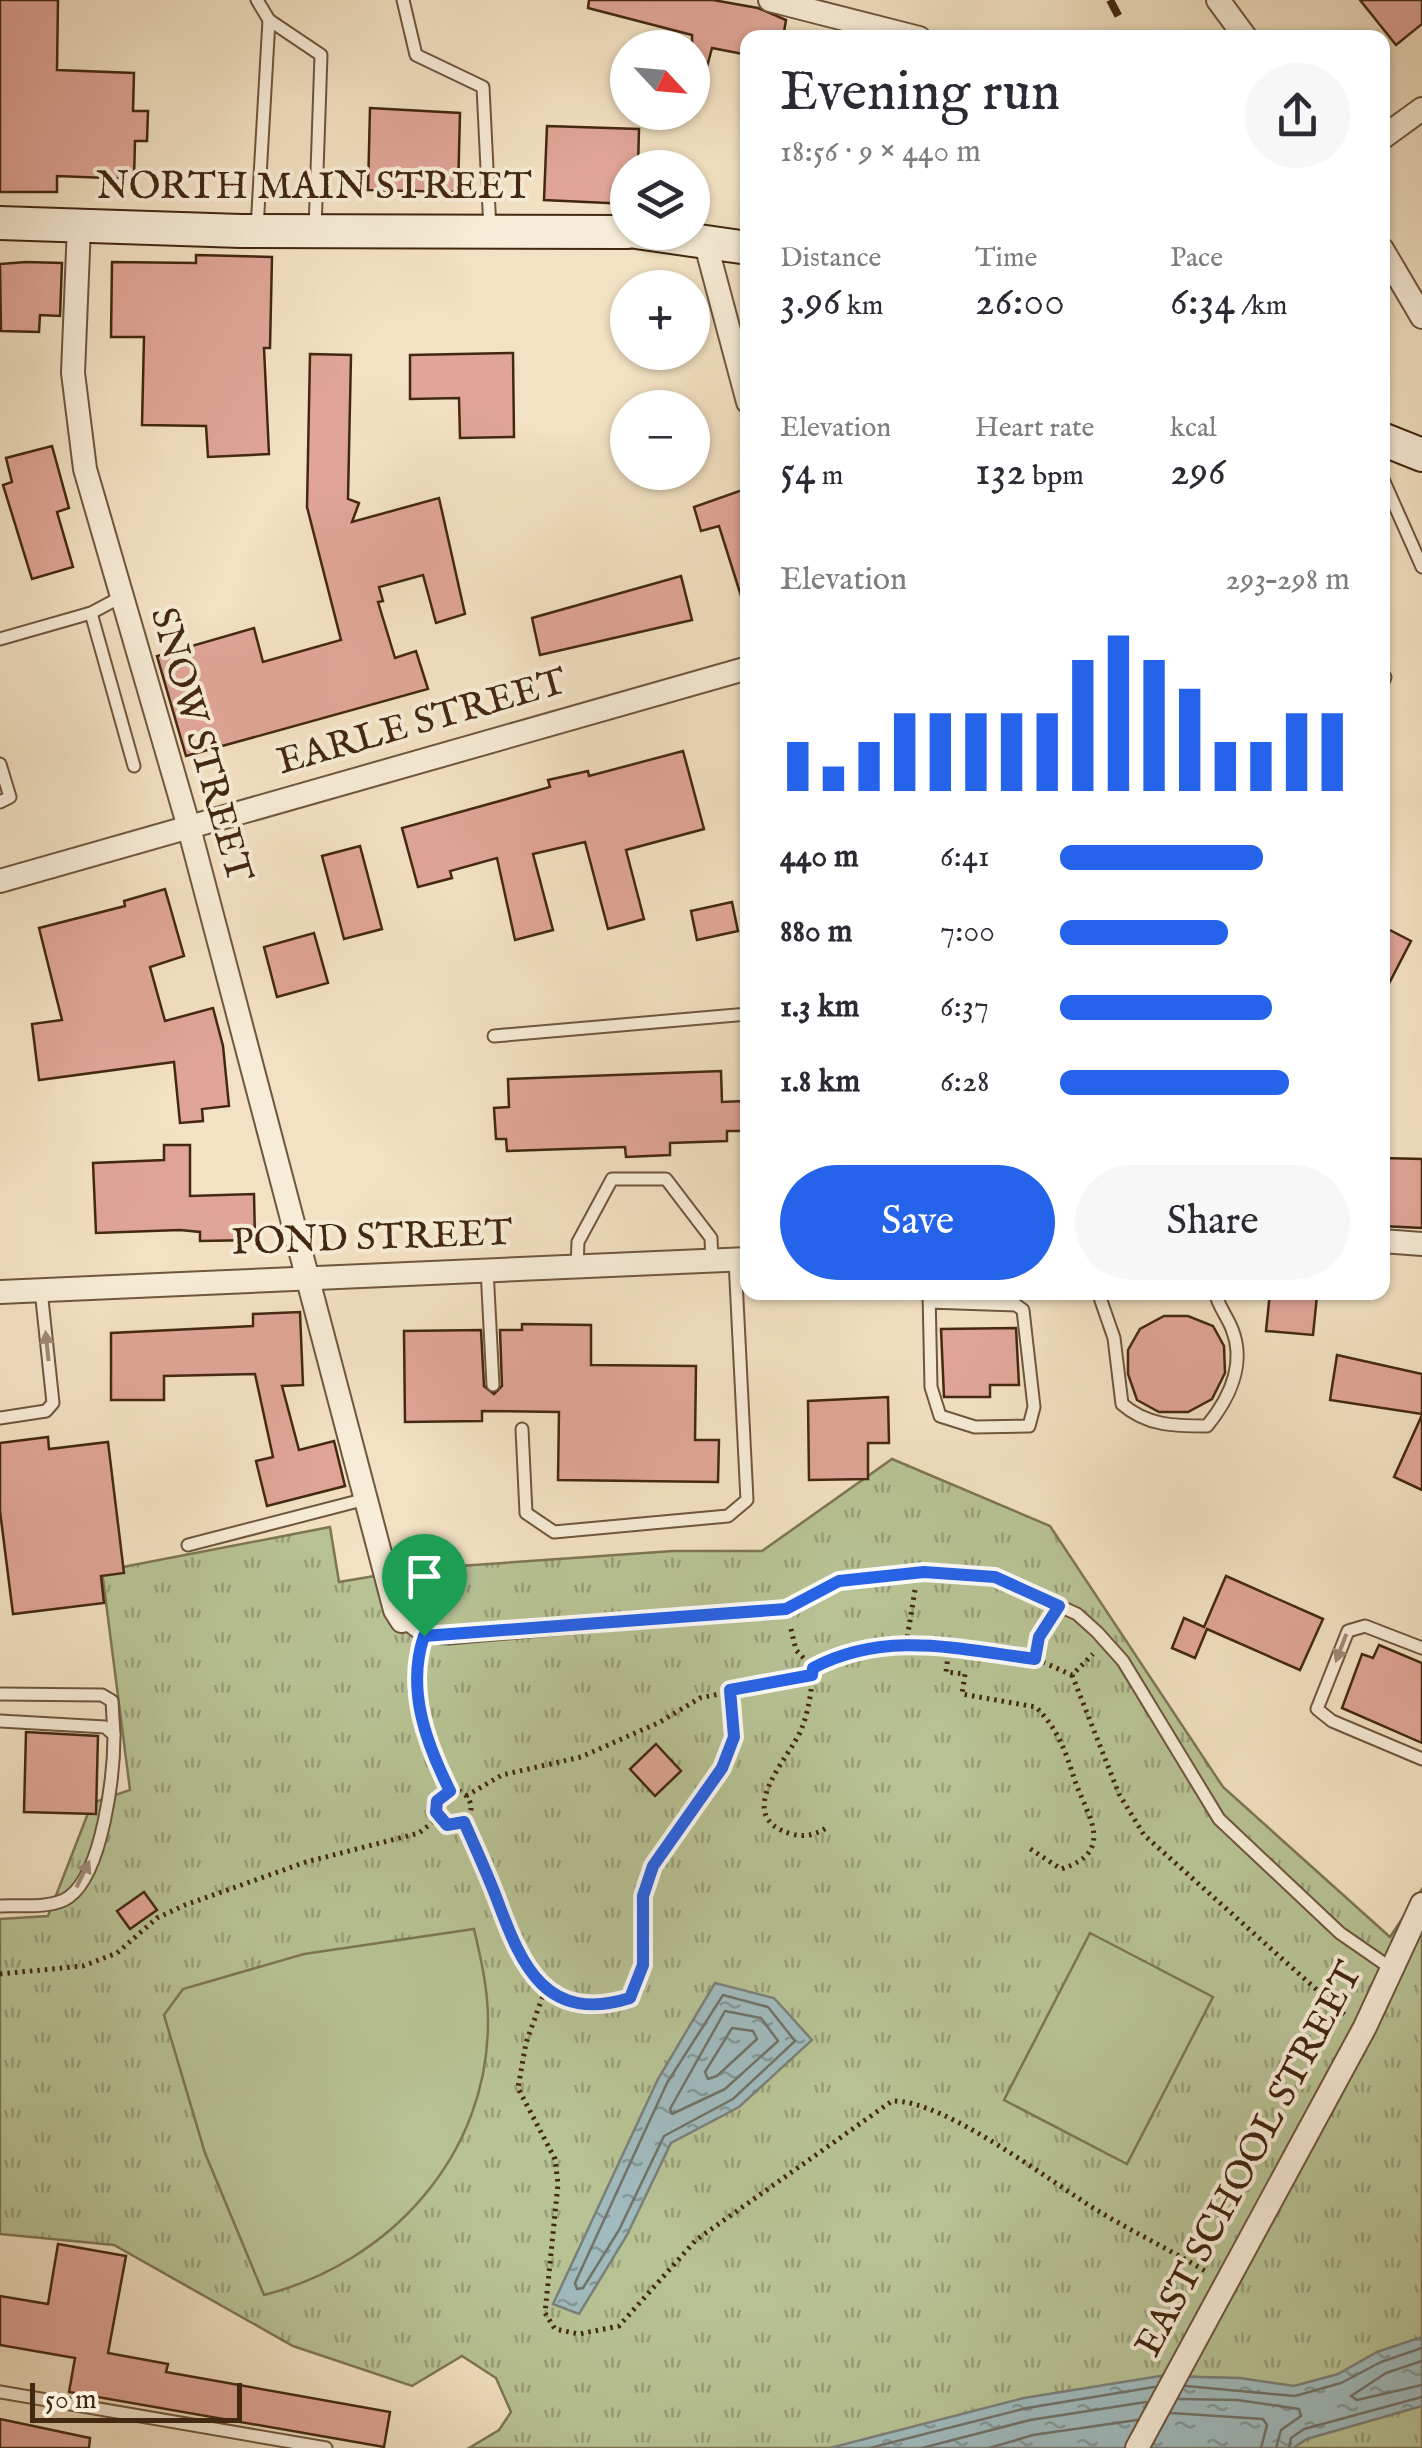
<!DOCTYPE html>
<meta charset="utf-8">
<style>
:root{--surface:#fff;--page:#f7f7f7;--text:#2b2b33;--muted:#7c7c81;--accent:#2563eb}
body{margin:0;font-family:"IM FELL English",serif;background:var(--page);color:var(--text);height:100vh;display:flex;flex-direction:column;font-size:38px;white-space:nowrap}
*{box-sizing:border-box;margin:0}
p{font-size:32px;color:var(--muted)}
.icon{flex:none;width:55px;height:55px;fill:none;stroke:currentColor;stroke-width:2;stroke-linecap:round;stroke-linejoin:round}
.map{position:relative;flex:1;overflow:hidden}
.details{position:absolute;left:740px;top:30px;width:650px;height:1270px;display:flex;flex-direction:column;background:var(--surface);border-radius:20px;box-shadow:0 2px 8px #0004}
.details>*{flex:none}
.needle{width:65px;rotate:116deg}
.controls{position:absolute;left:610px;top:30px;display:grid;gap:20px}
.controls a{display:grid;place-items:center;width:100px;height:100px;border-radius:50%;background:var(--surface);box-shadow:0 2px 8px #0004;font-size:50px}
.scale{position:absolute;left:30px;bottom:25px;width:212px;box-sizing:border-box;padding-left:10px;border:5px solid #432811;border-top:0;font-size:28px;line-height:35px;white-space:nowrap;color:#432811;-webkit-text-stroke:8px #f7ecd7;paint-order:stroke}
.pin{position:absolute;display:grid;place-items:center;width:85px;height:85px;color:#fff;margin:-102px -42px;border-radius:50% 50% 50% 0;rotate:-45deg;box-shadow:0 0 10px #0007}
.pin .icon{rotate:45deg}
.round{display:grid;place-items:center;flex:none;width:105px;height:105px;border-radius:52px;background:var(--page)}
.overview{display:flex;align-items:center;justify-content:space-between;height:170px;padding:0 40px}
h1{font-size:55px;font-weight:600;line-height:75px}
.stats{display:grid;grid-template-columns:repeat(3,1fr);gap:15px;height:170px;padding:10px 40px}
.stats div{display:grid;align-content:center}
.stats b{font-size:42px;font-weight:600}
.stats small{font-size:28px;font-weight:400}
.stats p{font-size:28px}
.chart{height:280px;padding:20px 40px}
.chart p{display:flex;justify-content:space-between}
.chart svg{width:100%;height:180px;margin-top:10px;stroke:var(--accent);stroke-width:6}
.button{display:flex;gap:20px;margin-top:auto;padding:20px 40px}
.button a{flex:1;height:115px;border-radius:60px;background:var(--accent);color:#fff;font-size:40px;font-weight:600;line-height:115px;text-align:center}
.button a+a{background:var(--page);color:var(--text)}
ul{padding:0 40px;list-style:none;font-size:32px}
li{display:grid;grid-template-columns:160px 120px 1fr;align-items:center;height:75px}
li i{height:25px;border-radius:12px;background:var(--accent)}
.map>svg:first-child{display:block}
.grass{fill:url(#grass-tufts);stroke:#7e7653;stroke-width:2.5}
.pitch{fill:#b8c395;stroke:#7e7653;stroke-width:2.5}
.water{fill:url(#water-ripples);stroke:#7b8079;stroke-width:2.5}
.lines{fill:none;stroke-linecap:round;stroke-linejoin:round}
.shore{stroke:#727268;stroke-width:2.5}
.building{fill:#e0a597;stroke:#432811;stroke-width:2.5}
.lane-casing{stroke:#6f563d;stroke-width:15}
.street-casing{stroke:#6f563d;stroke-width:26}
.secondary-casing{stroke:#432811;stroke-width:36}
.path{stroke:#432811;stroke-width:5;stroke-dasharray:2.5 5;stroke-linecap:butt}
.lane{stroke:#f7ecd7;stroke-width:11}
.street{stroke:#f7ecd7;stroke-width:22}
.secondary{stroke:#f7ecd7;stroke-width:32}
.rail{stroke:#432811;stroke-width:8;stroke-dasharray:18 18;stroke-linecap:butt}
.oneway{fill:#9d8a74}
.route-casing{stroke:#fff;stroke-width:20}
.route{stroke:#2563eb;stroke-width:12}
.labels{text-anchor:middle;dominant-baseline:central;stroke-width:8;stroke-linejoin:round;paint-order:stroke}
.street-label{font-size:38px;fill:#432811;stroke:#f7ecd7}
</style>
<div class="map">
<svg width="1422" height="2448" viewBox="0 0 1422 2448">
<defs>
<pattern id="grass-tufts" width="24" height="20" patternUnits="userSpaceOnUse" patternTransform="scale(2.5)"><rect width="24" height="20" fill="#b8c395"/><path d="M3 7l-1-3M5 7V3M7 7l1-3M15 17l-1-3M17 17v-4M19 17l1-3" fill="none" stroke="#979e78"/></pattern>
<pattern id="water-ripples" width="26" height="14" patternUnits="userSpaceOnUse" patternTransform="scale(2.5)"><rect width="26" height="14" fill="#a0bbbe"/><path d="M2 4q2-2 4 0t4 0M15 11q2-2 4 0t4 0" fill="none" stroke="#849899"/></pattern>
</defs>
<rect width="100%" height="100%" fill="#f2e1c2"/>
<filter id="stains"><feTurbulence type="fractalNoise" baseFrequency=".002" numOctaves="4"/><feColorMatrix values="0 0 0 0 .2 0 0 0 0 .09 0 0 0 0 .02 0 0 0 .5 -.17"/></filter>
<radialGradient id="worn" r=".72"><stop offset=".6" stop-color="#630" stop-opacity="0"/><stop offset="1" stop-color="#630" stop-opacity=".3"/></radialGradient>
<polygon class="grass" points="892,1459 1050,1526 1223,1787 1390,1937 1422,1889 1422,2448 1187,2448 1224,2378 1160,2376 1118,2448 469,2448 499,2430 511,2412 496,2378 462,2356 412,2386 293,2346 114,2245 0,2234 0,1919 48,1916 92,1803 130,1790 102,1571 330,1527 339,1582 416,1569 673,1551 762,1551"/>
<g class="pitch">
<path d="M474 1929C481 1959 488 1989 488 2020 489 2155 390 2263 264 2295L205 2153 164 2015 183 1989 304 1954Z"/>
<polygon points="1090,1933 1213,1997 1127,2164 1004,2100"/>
</g>
<g class="water">
<polygon points="715,1983 774,1998 812,2040 739,2107 671,2143 627,2235 579,2314 553,2304 658,2079"/>
<polygon points="1422,2337 1422,2406 1307,2439 1293,2448 830,2448 1024,2398 1160,2376 1240,2378 1294,2386 1338,2374 1377,2352"/>
</g>
<g class="lines">
<g class="shore">
<polygon points="723,1995 768,2007 795,2041 733,2099 664,2136 619,2230 583,2288 577,2289 575,2283 667,2083"/>
<polygon points="725,2011 761,2018 778,2041 725,2089 672,2114 670,2109"/>
<polygon points="732,2028 753,2031 757,2039 717,2076 708,2079 705,2072"/>
<polyline points="1422,2361 1386,2373 1351,2396 1357,2400 1422,2385"/>
<polyline points="1186,2386 1295,2396 1341,2383 1381,2362 1422,2348"/>
<polyline points="1179,2399 1237,2400 1299,2409 1301,2416 1281,2430 1276,2448"/>
<polyline points="1171,2413 1263,2419 1267,2425 1261,2448"/>
<polyline points="870,2448 1027,2408 1154,2387"/>
<polyline points="922,2448 1030,2420 1146,2402"/>
<polyline points="989,2448 1033,2435 1137,2420"/>
<polyline points="1289,2448 1291,2438 1304,2429 1422,2397"/>
</g>
</g>
<g class="building">
<polygon points="0,0 58,0 57,70 134,73 133,111 148,111 147,141 135,141 134,179 57,176 57,192 0,192"/>
<polygon points="589,0 713,0 758,8 786,20 783,38 748,38 748,55 712,48 700,93 692,92 692,35 588,8"/>
<polygon points="1360,0 1422,0 1422,24 1396,45"/>
<polygon points="370,108 460,113 458,192 368,190"/>
<polygon points="547,126 639,129 638,168 628,168 628,204 544,200"/>
<polygon points="196,255 272,257 270,348 264,348 269,454 208,457 206,426 142,425 144,337 111,337 112,262 196,263"/>
<polygon points="26,262 62,263 60,316 40,315 39,332 1,331 0,264"/>
<polygon points="513,353 514,437 460,438 459,398 410,399 410,355"/>
<polygon points="310,354 351,355 348,499 359,503 352,522 439,498 465,614 436,623 423,575 379,587 383,601 378,602 395,658 416,651 428,689 186,756 157,656 254,628 263,662 341,640 307,507"/>
<polygon points="52,446 69,508 57,512 73,567 32,579 3,485 12,482 6,458"/>
<polygon points="748,488 748,598 742,599 719,526 701,531 694,507"/>
<polygon points="681,576 692,620 540,655 532,618"/>
<polygon points="683,751 704,829 626,850 644,919 608,929 585,842 533,854 553,930 515,940 497,858 450,871 452,878 418,887 402,828 550,787 548,780 588,771 589,776"/>
<polygon points="360,846 382,929 344,939 322,856"/>
<polygon points="165,889 184,956 150,967 165,1021 213,1008 223,1046 229,1106 202,1109 203,1121 180,1123 174,1062 39,1080 32,1024 62,1020 39,928 125,906 124,901"/>
<polygon points="732,902 738,931 697,940 691,911"/>
<polygon points="1382,926 1411,941 1382,997"/>
<polygon points="314,933 328,983 277,997 264,947"/>
<polygon points="721,1071 722,1102 743,1101 744,1131 727,1131 727,1141 670,1143 670,1155 626,1157 625,1147 507,1151 506,1139 496,1139 494,1108 509,1107 508,1079"/>
<polygon points="164,1145 190,1145 190,1196 254,1194 255,1240 200,1241 200,1232 180,1230 96,1233 93,1163 164,1160"/>
<polygon points="1382,1158 1422,1159 1422,1228 1382,1226"/>
<polygon points="1270,1292 1317,1296 1313,1335 1266,1331"/>
<polygon points="300,1312 303,1385 282,1386 299,1450 334,1441 345,1486 267,1506 256,1461 273,1457 255,1374 164,1376 164,1400 111,1400 111,1333 253,1326 253,1314"/>
<polygon points="1164,1316 1188,1316 1213,1326 1224,1346 1225,1373 1212,1399 1188,1412 1159,1412 1137,1400 1128,1374 1128,1350 1140,1329"/>
<polygon points="522,1324 591,1325 591,1365 696,1366 695,1440 719,1440 718,1482 558,1480 559,1412 482,1411 482,1421 405,1422 404,1331 481,1330 484,1386 494,1394 502,1386 500,1330 522,1330"/>
<polygon points="1016,1328 1019,1385 990,1385 990,1397 944,1397 941,1329"/>
<polygon points="1337,1355 1422,1374 1422,1414 1330,1400"/>
<polygon points="888,1397 889,1443 868,1443 868,1479 809,1480 808,1401"/>
<polygon points="1422,1415 1422,1490 1394,1477"/>
<polygon points="48,1437 49,1449 108,1442 124,1573 101,1576 104,1603 13,1614 0,1511 0,1443"/>
<polygon points="1226,1576 1323,1619 1300,1670 1207,1629 1195,1658 1172,1648 1184,1618 1204,1627"/>
<polygon points="1379,1645 1422,1663 1422,1743 1342,1708 1362,1654 1373,1658"/>
<polygon points="26,1732 98,1736 96,1814 24,1812"/>
<polygon points="656,1744 681,1771 655,1796 630,1769"/>
<polygon points="144,1892 157,1910 130,1929 117,1911"/>
<polygon points="58,2244 126,2256 108,2353 168,2364 166,2372 390,2412 384,2447 69,2392 75,2358 0,2345 0,2296 48,2304"/>
<polygon points="0,2419 90,2438 89,2448 0,2448"/>
</g>
<g class="lines">
<g class="lane-casing">
<g id="lane">
<polyline points="257,0 269,20"/>
<polyline points="403,0 416,55 483,87 490,230"/>
<polyline points="257,229 269,20 321,55 315,229"/>
<polyline points="1382,477 1422,567"/>
<polyline points="91,613 134,766"/>
<polyline points="0,639 91,613 121,597"/>
<polyline points="1382,685 1385,677"/>
<polyline points="0,764 10,797 0,802"/>
<polyline points="494,1036 748,1014"/>
<polyline points="577,1267 578,1242 612,1179 666,1179 711,1238 712,1262"/>
<polyline points="487,1269 493,1385"/>
<polyline points="929,1292 931,1387 940,1416 975,1427 1029,1426 1034,1407 1023,1310 1016,1305 929,1302"/>
<path d="M1098 1292 1114 1338 1122 1404C1147 1426 1175 1426 1207 1426 1229 1399 1246 1364 1232 1329 1227 1316 1218 1306 1215 1292"/>
<polyline points="0,1418 46,1411 53,1403 41,1290"/>
<polyline points="522,1429 526,1513 554,1532 728,1516 747,1500 735,1260"/>
<polyline points="188,1545 366,1499"/>
<polyline points="402,1621 424,1637 449,1638 786,1609 839,1581 918,1572 995,1577 1077,1614 1097,1632 1123,1661 1219,1819 1340,1933 1392,1969"/>
<polyline points="1422,1648 1365,1626 1348,1631 1317,1709 1332,1721 1422,1759"/>
<polyline points="0,1694 102,1695 112,1701 114,1735"/>
<path d="M0 1721 105 1727 114 1735C114 1774 103 1872 69 1897 53 1909 19 1905 0 1906"/>
<polyline points="0,2392 326,2448"/>
</g>
</g>
<g class="street-casing">
<g id="street">
<polyline points="770,0 919,38"/>
<polyline points="1218,0 1246,38"/>
<polyline points="1382,138 1422,109"/>
<polyline points="79,226 73,373 85,469 188,824 395,1610 402,1621"/>
<polyline points="705,241 748,402"/>
<polyline points="1382,249 1422,317"/>
<polyline points="0,881 748,668"/>
<polyline points="1382,1241 1422,1244"/>
<polyline points="0,1292 748,1259"/>
<polyline points="1137,2448 1365,2027 1422,1904"/>
</g>
</g>
<g class="secondary-casing">
<g id="secondary">
<polyline points="0,223 241,231 628,232"/>
<polyline points="636,232 748,248"/>
<polyline points="1382,439 1422,455"/>
</g>
</g>
<g class="path">
<path d="M915 1590 906 1645 949 1648 946 1672 965 1674 962 1694 1036 1707C1059 1731 1065 1750 1075 1781 1087 1815 1117 1852 1061 1869L1029 1848"/>
<path d="M791 1629 796 1650 813 1668C812 1688 809 1711 801 1730 791 1756 729 1817 792 1834 805 1838 818 1834 829 1826"/>
<polyline points="949,1648 1035,1659 1039,1637 1049,1621"/>
<path d="M418 1655C404 1697 432 1754 450 1791"/>
<polyline points="1036,1659 1072,1675 1093,1654"/>
<polyline points="813,1667 858,1648 906,1645"/>
<polyline points="1072,1675 1119,1794 1144,1835 1346,2016"/>
<circle cx="453" cy="1808" r="18"/>
<polyline points="466,1796 502,1775 581,1757 660,1722 700,1698 812,1675"/>
<path d="M464 1822 515 1950 545 1990 526 2043 518 2088 555 2159 558 2184 545 2313 555 2329 579 2334 619 2326 696 2240 892 2101C946 2100 1050 2182 1100 2212 1135 2233 1172 2251 1207 2272"/>
<polyline points="0,1974 83,1966 117,1953 157,1918 185,1905 306,1862 419,1833 438,1818"/>
<path d="M545 1990C574 2001 599 2008 629 1998L643 1965V1897L653 1866 722 1768 734 1737 730 1690"/>
</g>
<use href="#lane" class="lane"/>
<use href="#street" class="street"/>
<use href="#secondary" class="secondary"/>
<polyline class="rail" points="1110,0 1130,38"/>
</g>
<defs><path id="oneway-solid" d="M-6-.8H1V-3.2L6.5 0L1 3.2V.8H-6Z" transform="scale(2.5)"/></defs>
<g class="oneway">
<use href="#oneway-solid" transform="translate(47 1346) rotate(-96)"/>
<use href="#oneway-solid" transform="translate(1341 1648) rotate(111)"/>
<use href="#oneway-solid" transform="translate(83 1874) rotate(-64)"/>
</g>
<g class="lines">
<g class="route-casing">
<path id="route" d="M924 1572 995 1577 1059 1606 1039 1637 1035 1659C957 1649 886 1630 813 1668L812 1675 730 1690 734 1737 722 1768 653 1866 643 1896V1965L630 1998C547 2024 522 1967 498 1902 488 1875 476 1849 464 1822L447 1825 436 1812 437 1801 450 1791C426 1743 406 1689 424 1636L786 1609 839 1581Z"/>
</g>
<use href="#route" class="route"/>
</g>
<g class="labels">
<g class="street-label">
<text x="314" y="188">NORTH MAIN STREET</text>
<text transform="translate(422 723) rotate(-16)">EARLE STREET</text>
<text transform="translate(200 745) rotate(74)">SNOW STREET</text>
<text transform="translate(372 1239) rotate(-2)">POND STREET</text>
<text transform="translate(1250 2160) rotate(-62)">EAST SCHOOL STREET</text>
</g>
</g>
<rect width="100%" height="100%" filter="url(#stains)"/>
<rect width="100%" height="100%" fill="url(#worn)"/>
</svg>
<div class="controls">
<a><svg class="needle" viewBox="-14 -14 28 28"><path d="M0-13l5 13h-10z" fill="#e53935"/><path d="M0 13l5-13h-10z" fill="#7c7c81"/></svg></a>
<a><svg class="icon" aria-label="layers" viewBox="0 0 24 24"><path d="M12 4l9 5-9 5-9-5zM3 14l9 5 9-5"/></svg></a>
<a>+</a>
<a>−</a>
</div>
<div class="scale">50 m</div>
<div class="pin" style="left:424px;top:1636px;background:#1e9e55"><svg class="icon" aria-label="arrive" viewBox="0 0 24 24"><path d="M6 21V4h12l-3 4 3 4H6"/></svg></div>
<section class="details">
<div class="overview"><div><h1>Evening run</h1><p>18:56 · 9 × 440 m</p></div><a class="round"><svg class="icon" aria-label="share" viewBox="0 0 24 24"><path d="M12 15V3M7 8l5-5 5 5M5 13v7h14v-7"/></svg></a></div>
<div class="stats">
<div><p>Distance</p><b>3.96<small> km</small></b></div>
<div><p>Time</p><b>26:00</b></div>
<div><p>Pace</p><b>6:34<small> /km</small></b></div>
</div>
<div class="stats">
<div><p>Elevation</p><b>54<small> m</small></b></div>
<div><p>Heart rate</p><b>132<small> bpm</small></b></div>
<div><p>kcal</p><b>296</b></div>
</div>
<div class="chart"><p><span>Elevation</span>293–298 m</p>
<svg viewBox="0 0 160 44" preserveAspectRatio="none"><path d="M5 44V32M15 44V38M25 44V32M35 44V25M45 44V25M55 44V25M65 44V25M75 44V25M85 44V12M95 44V6M105 44V12M115 44V19M125 44V32M135 44V32M145 44V25M155 44V25"/></svg>
</div>
<ul>
<li><b>440 m</b>6:41<i style="width:70%"></i></li>
<li><b>880 m</b>7:00<i style="width:58%"></i></li>
<li><b>1.3 km</b>6:37<i style="width:73%"></i></li>
<li><b>1.8 km</b>6:28<i style="width:79%"></i></li>
</ul>
<div class="button"><a>Save</a><a>Share</a></div>
</section>
</div>
